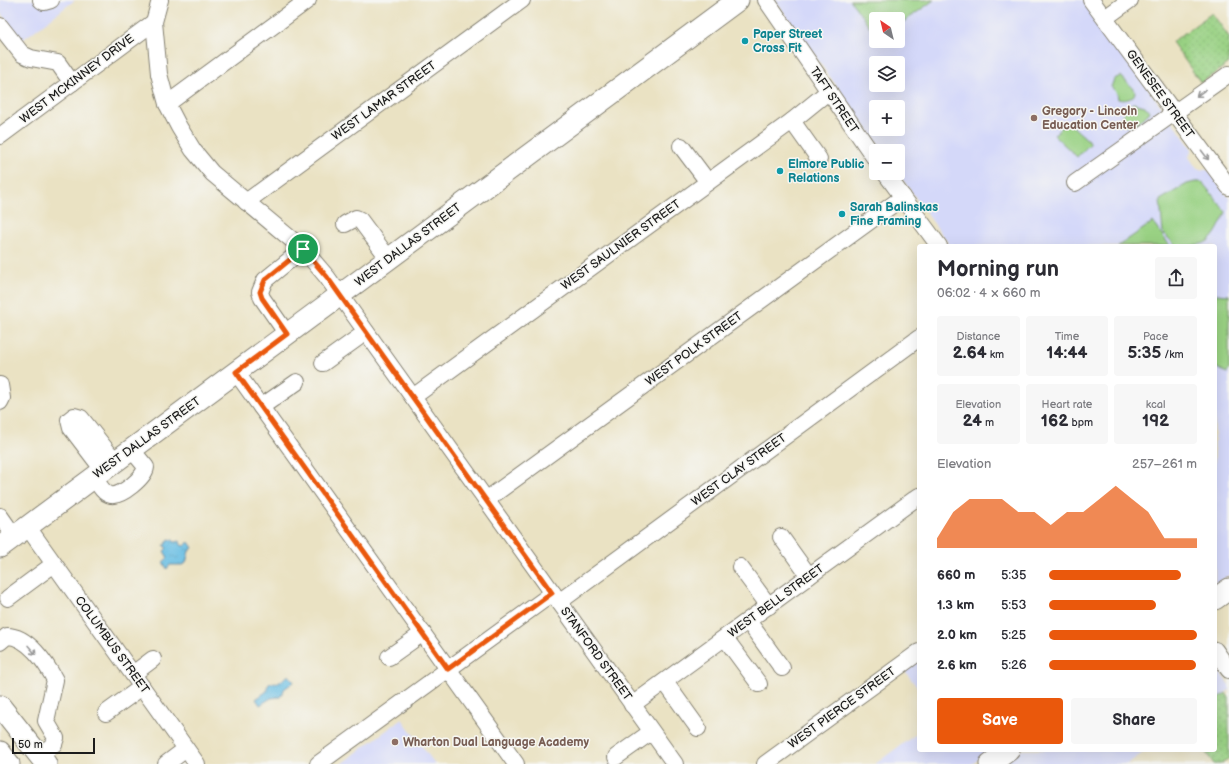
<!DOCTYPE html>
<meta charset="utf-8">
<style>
:root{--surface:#fff;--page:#f7f7f7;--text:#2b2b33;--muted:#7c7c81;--accent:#ea580c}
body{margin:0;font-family:"Balsamiq Sans",sans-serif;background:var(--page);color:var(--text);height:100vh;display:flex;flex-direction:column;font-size:15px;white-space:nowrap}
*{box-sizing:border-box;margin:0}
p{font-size:13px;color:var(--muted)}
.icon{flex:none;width:22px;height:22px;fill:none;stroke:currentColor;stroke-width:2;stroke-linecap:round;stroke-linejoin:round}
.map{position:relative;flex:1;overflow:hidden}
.sheet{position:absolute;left:917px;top:244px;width:300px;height:508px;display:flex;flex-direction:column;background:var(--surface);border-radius:4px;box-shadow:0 4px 16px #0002}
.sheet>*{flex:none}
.needle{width:26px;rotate:325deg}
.fabs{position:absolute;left:869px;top:12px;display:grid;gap:8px}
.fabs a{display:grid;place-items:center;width:36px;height:36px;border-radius:4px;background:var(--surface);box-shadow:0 4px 16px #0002;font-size:20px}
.scale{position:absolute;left:12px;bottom:10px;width:83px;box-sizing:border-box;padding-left:4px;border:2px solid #1c1c1c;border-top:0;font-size:11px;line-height:14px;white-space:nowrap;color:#1c1c1c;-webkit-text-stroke:3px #f6f6f2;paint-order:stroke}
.pin{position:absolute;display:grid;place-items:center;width:34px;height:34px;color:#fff;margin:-17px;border:2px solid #fff;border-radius:50%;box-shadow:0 1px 4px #0007}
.round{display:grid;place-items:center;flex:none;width:42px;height:42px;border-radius:4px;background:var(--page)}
.overview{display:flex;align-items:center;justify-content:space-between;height:68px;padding:0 20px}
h1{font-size:22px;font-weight:600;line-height:30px}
.stats{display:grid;grid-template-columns:repeat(3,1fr);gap:6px;height:68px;padding:4px 20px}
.stats div{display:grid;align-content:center;border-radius:4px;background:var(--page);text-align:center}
.stats b{font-size:17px;font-weight:600}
.stats small{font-size:11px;font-weight:400}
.stats p{font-size:11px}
.chart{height:112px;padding:8px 20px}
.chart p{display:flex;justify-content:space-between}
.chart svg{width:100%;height:72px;margin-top:4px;fill:var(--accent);opacity:.7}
.button{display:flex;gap:8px;margin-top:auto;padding:8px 20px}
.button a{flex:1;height:46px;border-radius:4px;background:var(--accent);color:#fff;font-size:16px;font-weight:600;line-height:46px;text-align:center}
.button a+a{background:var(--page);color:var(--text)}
ul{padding:0 20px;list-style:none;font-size:13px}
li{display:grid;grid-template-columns:64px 48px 1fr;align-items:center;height:30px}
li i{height:10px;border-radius:5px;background:var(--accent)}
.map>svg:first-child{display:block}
.built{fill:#d4d8f9;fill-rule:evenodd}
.grass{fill:url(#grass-dots);stroke:#5a7650}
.green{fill:#99d183;stroke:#5a7650}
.water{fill:url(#water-ripples);stroke:#416c80}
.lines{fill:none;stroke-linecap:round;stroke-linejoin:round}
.minor-casing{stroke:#837f70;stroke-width:18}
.major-casing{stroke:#837f70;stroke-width:23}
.path{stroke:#837f70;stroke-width:2;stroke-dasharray:1 3;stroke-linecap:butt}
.minor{stroke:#fff;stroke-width:16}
.major{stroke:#fff;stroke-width:21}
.oneway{stroke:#999}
.route-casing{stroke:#fff;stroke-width:8}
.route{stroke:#ea580c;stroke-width:5}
.culture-dot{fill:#0f9aa8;stroke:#f6f6f2;stroke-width:1.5}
.education-dot{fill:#8d6e63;stroke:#f6f6f2;stroke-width:1.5}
.labels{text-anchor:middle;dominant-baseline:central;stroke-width:3;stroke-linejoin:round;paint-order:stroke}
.culture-label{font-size:12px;font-weight:bold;fill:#0d838f;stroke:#f6f6f2;text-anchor:start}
.street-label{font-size:12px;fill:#1c1c1c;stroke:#f6f6f2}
.education-label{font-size:12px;font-weight:bold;fill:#785e54;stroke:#f6f6f2;text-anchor:start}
</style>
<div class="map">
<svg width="1229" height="764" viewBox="0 0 1229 764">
<defs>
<pattern id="grass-dots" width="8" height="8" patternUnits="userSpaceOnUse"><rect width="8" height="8" fill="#99d183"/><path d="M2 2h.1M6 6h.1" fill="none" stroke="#83b371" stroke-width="1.8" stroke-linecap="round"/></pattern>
<pattern id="water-ripples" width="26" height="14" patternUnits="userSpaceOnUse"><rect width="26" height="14" fill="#66bde3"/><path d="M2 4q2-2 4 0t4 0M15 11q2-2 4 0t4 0" fill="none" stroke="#58a2c2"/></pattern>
</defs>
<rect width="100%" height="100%" fill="#f6f6f2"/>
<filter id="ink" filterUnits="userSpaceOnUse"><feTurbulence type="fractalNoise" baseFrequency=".025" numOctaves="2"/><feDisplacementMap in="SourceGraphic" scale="8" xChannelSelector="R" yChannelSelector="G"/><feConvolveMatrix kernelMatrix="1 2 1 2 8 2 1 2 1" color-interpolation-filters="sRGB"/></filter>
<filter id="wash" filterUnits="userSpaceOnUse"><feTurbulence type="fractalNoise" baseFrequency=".012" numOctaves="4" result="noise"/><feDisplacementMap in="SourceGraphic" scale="16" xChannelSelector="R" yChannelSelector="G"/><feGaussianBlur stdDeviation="0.9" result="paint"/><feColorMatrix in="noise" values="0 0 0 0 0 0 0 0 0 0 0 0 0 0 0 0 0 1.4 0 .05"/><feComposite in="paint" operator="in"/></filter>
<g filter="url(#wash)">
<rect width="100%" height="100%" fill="#eae2c3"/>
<g class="built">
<polygon points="0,0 75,0 21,41 0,12"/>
<path d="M775 0H1084L1192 149 1189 157 1197 169 1208 170 1229 198V575L1215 585V246H950L898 173V151H883ZM876 19H898V41H876ZM876 63H898V85H876ZM876 107H898V129H876Z"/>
<polygon points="919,660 919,690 905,671"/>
<polygon points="1215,666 1229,685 1229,690 1215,700"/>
<polygon points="402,719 435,764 341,764"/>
<polygon points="919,732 919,750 1147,750 1127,764 998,764 989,752 972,764 875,764"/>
</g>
<g class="grass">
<polygon points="1212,13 1229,37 1229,63 1201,83 1172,42"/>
<polygon points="1226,693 1229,698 1229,758 1221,764 1214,764 1204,750 1215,750 1215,700"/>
</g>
<g class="green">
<polygon points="850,0 934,0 898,26 898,19 876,19 876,35"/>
<path d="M1121 76 1135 91C1135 99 1125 101 1118 99L1117 93 1111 87 1114 79Z"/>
<polygon points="1133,103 1145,106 1149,111 1148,114 1134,126 1125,126 1122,120 1124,110"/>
<polygon points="1067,121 1091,143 1077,157 1054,135"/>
<path d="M1195 182H1202L1226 212C1212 243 1210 246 1176 246L1163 233 1160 200 1187 184Z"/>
<polygon points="1153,222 1170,246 1118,246"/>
<polygon points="1215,294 1229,295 1229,370 1227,373 1215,367"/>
</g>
<g class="water">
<polygon points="169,539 173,540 175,542 180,541 181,545 184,546 189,542 193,548 189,551 186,563 182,565 170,565 167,569 163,562 168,558 164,551 167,548 164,546"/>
<polygon points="289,675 294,682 284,689 283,693 280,697 271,698 260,705 256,699 267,691 267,687 270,683 278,683"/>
</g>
</g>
<g filter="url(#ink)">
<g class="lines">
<g class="minor-casing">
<g id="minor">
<polyline points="41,0 44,2 51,0"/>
<polyline points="160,0 154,22 159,74 167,104 179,127 193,150 212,173 303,249 327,277 675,764"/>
<polyline points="766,0 876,160"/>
<polyline points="1091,0 1229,187"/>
<polyline points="1105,18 1130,0"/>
<polyline points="0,26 22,54 31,58 58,63 72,83"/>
<polyline points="167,104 308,0"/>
<polyline points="792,121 819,159"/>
<polyline points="0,136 154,22"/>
<polyline points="681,146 708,182"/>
<polyline points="885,173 939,246"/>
<polyline points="1075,183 1229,74"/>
<polyline points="246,202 522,0"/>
<polyline points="345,224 356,218 360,220 389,259"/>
<polyline points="287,334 262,298 260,292 265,280 303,249"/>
<polyline points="323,363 366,332"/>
<polyline points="236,372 516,764"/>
<polyline points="0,385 2,398 0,402"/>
<polyline points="413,397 792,121 829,91"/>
<polyline points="261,407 297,382"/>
<polyline points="103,470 71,428 69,420 74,416 81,418 115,461"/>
<path d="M94 477C98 483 103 494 111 495 121 497 145 477 146 467L131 449"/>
<polyline points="486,500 903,197"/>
<polyline points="0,516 14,536"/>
<polyline points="27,526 197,764"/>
<polyline points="781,537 809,576"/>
<polyline points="740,567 769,606"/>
<polyline points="8,598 54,564"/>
<polyline points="559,602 919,338"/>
<polyline points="748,621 782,668"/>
<polyline points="725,638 759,684"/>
<path d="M0 642 7 636C28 636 46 663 55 680L46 721 56 738 54 744 40 755"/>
<polyline points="1215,650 1229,670"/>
<polyline points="389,657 423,633"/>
<polyline points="133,674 153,659"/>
<polyline points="665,682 698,728"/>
<polyline points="632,705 919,496"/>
<polyline points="106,713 142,687"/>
<polyline points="616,757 651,732"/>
<polyline points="166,764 186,749"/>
<polyline points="318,764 553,593"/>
<polyline points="765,764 919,652"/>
</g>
</g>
<g class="major-casing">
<g id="major">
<polyline points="0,547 738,0"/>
<polyline points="1215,599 1229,589"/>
<polyline points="0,706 46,764"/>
<polyline points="0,752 9,764"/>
<polyline points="990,764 1009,750"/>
</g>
</g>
<polyline class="path" points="955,246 958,245"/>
<use href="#minor" class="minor"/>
<use href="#major" class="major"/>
</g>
<defs><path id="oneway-shaft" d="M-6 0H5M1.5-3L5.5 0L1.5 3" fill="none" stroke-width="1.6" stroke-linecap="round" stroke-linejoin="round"/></defs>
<g class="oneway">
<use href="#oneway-shaft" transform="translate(1201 93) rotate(144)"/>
<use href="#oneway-shaft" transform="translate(1205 155) rotate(53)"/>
<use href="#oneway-shaft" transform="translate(32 650) rotate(49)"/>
</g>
</g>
<g class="lines" filter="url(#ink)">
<g class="route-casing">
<polygon id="route" points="303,249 327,277 552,593 448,669 236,372 287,334 262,298 260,292 265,280"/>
</g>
<use href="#route" class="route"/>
</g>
<g class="culture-dot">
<circle cx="745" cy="41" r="4"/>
<circle cx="780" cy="171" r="4"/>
<circle cx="842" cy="214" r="4"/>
</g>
<g class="education-dot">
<circle cx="1034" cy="118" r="4"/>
<circle cx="395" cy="742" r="4"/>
</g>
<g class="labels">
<g class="culture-label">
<text x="753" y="34">Paper Street<tspan x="753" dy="14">Cross Fit</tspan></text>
<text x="788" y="164">Elmore Public<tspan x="788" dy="14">Relations</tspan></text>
<text x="850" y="207">Sarah Balinskas<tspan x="850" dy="14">Fine Framing</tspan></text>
</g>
<g class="street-label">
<text transform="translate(77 79) rotate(-37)">WEST MCKINNEY DRIVE</text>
<text transform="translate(1160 94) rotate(54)">GENESEE STREET</text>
<text transform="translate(834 100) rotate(56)">TAFT STREET</text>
<text transform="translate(384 101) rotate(-36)">WEST LAMAR STREET</text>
<text transform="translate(408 245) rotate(-37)">WEST DALLAS STREET</text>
<text transform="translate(621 245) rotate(-36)">WEST SAULNIER STREET</text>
<text transform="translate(694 349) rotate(-36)">WEST POLK STREET</text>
<text transform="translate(147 438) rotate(-36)">WEST DALLAS STREET</text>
<text transform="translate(739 470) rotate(-36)">WEST CLAY STREET</text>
<text transform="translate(776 601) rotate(-36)">WEST BELL STREET</text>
<text transform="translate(112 645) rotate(54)">COLUMBUS STREET</text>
<text transform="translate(596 654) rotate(54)">STANFORD STREET</text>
<text transform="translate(842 708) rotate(-36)">WEST PIERCE STREET</text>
</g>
<g class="education-label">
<text x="1042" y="111">Gregory - Lincoln<tspan x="1042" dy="14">Education Center</tspan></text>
<text x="403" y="742">Wharton Dual Language Academy</text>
</g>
</g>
</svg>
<div class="fabs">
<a><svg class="needle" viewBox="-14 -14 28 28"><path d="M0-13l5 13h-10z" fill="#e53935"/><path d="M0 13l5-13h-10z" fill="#7c7c81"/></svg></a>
<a><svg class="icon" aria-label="layers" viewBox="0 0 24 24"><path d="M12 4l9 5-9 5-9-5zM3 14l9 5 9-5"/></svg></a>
<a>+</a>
<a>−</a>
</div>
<div class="scale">50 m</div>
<div class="pin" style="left:303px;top:249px;background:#1e9e55"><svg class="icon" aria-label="arrive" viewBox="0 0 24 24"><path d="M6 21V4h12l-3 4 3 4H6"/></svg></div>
<section class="sheet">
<div class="overview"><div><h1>Morning run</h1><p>06:02 · 4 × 660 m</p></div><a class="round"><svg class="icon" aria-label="share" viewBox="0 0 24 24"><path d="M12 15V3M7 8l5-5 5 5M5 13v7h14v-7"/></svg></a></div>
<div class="stats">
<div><p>Distance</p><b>2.64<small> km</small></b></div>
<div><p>Time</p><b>14:44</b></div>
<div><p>Pace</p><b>5:35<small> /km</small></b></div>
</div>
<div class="stats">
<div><p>Elevation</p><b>24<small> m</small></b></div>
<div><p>Heart rate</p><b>162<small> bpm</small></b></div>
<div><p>kcal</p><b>192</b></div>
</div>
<div class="chart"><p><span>Elevation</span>257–261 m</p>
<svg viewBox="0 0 160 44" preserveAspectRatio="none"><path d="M0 44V38L10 22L20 14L30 14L40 14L50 22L60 22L70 30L80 22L90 22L100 14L110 6L120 14L130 22L140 38L150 38L160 38V44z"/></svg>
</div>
<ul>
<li><b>660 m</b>5:35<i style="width:89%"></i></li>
<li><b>1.3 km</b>5:53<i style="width:72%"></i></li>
<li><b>2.0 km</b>5:25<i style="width:100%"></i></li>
<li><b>2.6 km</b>5:26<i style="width:99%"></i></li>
</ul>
<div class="button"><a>Save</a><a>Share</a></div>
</section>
</div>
